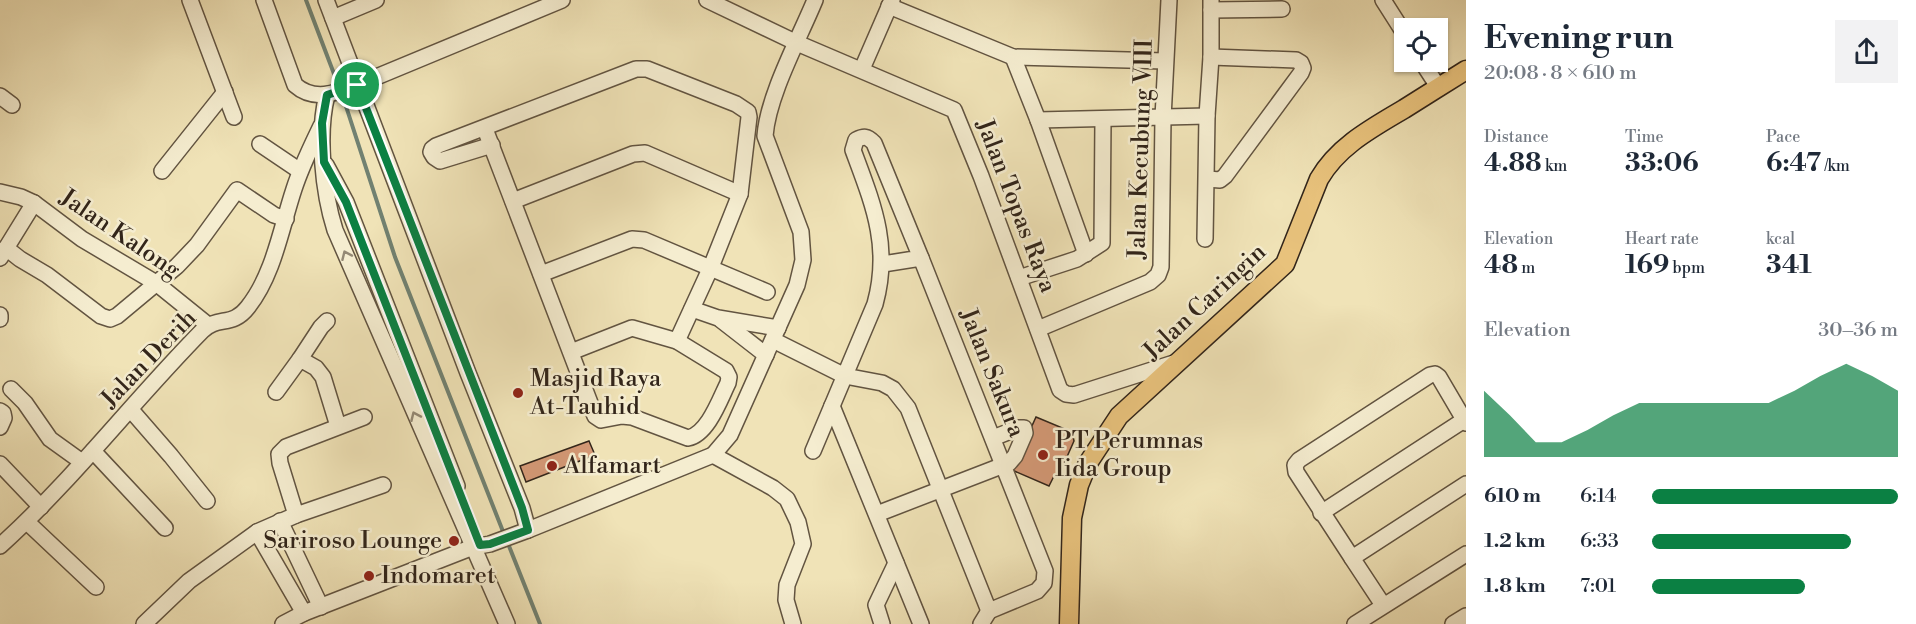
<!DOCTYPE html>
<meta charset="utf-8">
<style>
:root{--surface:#fff;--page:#f2f2f3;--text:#1f2937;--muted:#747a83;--accent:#0b8043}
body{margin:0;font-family:"Libre Bodoni",serif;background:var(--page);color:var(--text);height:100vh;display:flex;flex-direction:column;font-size:22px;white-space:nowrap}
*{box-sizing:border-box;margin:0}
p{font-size:20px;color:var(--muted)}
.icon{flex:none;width:33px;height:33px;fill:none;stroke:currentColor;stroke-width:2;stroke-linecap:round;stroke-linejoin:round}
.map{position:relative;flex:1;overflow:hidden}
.details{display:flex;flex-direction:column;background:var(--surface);width:450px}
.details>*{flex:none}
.tools{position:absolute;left:1394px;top:18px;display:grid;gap:12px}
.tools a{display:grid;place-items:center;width:54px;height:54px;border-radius:0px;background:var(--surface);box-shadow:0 2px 4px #0004;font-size:30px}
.pin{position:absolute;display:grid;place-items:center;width:51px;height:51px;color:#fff;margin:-26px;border:3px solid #fff;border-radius:50%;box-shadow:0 2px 6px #0007}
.round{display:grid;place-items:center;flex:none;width:63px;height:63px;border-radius:0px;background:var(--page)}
.head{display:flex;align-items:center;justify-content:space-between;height:102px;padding:0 18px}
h1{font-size:33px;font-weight:800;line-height:45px}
.metrics{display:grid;grid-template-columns:repeat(3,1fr);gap:9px;height:102px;padding:6px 18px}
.metrics div{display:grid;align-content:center}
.metrics b{font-size:26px;font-weight:800}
.metrics small{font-size:16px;font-weight:400}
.metrics p{font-size:16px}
.chart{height:168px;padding:12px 18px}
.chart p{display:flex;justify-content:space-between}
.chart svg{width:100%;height:108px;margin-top:6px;fill:var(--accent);opacity:.7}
ul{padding:0 18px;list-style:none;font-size:20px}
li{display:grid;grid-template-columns:96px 72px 1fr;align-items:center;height:45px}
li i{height:15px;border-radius:8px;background:var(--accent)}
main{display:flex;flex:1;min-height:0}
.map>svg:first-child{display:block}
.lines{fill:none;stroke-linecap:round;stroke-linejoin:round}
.stream{stroke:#718171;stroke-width:4}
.building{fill:#d49976;stroke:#32251a;stroke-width:1.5}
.minor-casing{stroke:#625441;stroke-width:18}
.major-casing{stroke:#32251a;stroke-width:21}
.minor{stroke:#f5edd0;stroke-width:15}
.major{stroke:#e8c27c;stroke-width:18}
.oneway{stroke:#948975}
.route-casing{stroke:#fff;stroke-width:12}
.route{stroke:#0b8043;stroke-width:8}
.poi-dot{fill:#8f2418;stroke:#f5edd0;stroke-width:2}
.labels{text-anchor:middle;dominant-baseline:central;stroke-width:5;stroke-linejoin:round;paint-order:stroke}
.street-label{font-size:24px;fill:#32251a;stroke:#f5edd0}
.poi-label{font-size:24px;fill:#32251a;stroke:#f5edd0;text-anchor:start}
</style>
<main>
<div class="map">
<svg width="1466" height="624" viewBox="0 0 1466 624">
<rect width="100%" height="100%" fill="#f0e3b7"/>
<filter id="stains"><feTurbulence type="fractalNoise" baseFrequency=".00333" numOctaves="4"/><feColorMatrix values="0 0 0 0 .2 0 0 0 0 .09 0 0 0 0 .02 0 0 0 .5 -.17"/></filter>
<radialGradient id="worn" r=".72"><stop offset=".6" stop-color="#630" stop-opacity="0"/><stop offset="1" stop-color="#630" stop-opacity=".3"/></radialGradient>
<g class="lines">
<g class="stream">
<polyline points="306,0 339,87"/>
<polyline points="342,94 395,257 504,534"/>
<polyline points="507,541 540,624"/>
</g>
</g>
<g class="building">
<polygon points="1036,417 1072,432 1074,441 1058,477 1054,476 1049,486 1012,470"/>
<polygon points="589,441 595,455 526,482 520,466"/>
</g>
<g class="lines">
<g class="minor-casing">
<g id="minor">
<polyline points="190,0 234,117"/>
<path d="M264 0 295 85C314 102 336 93 357 85L562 0"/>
<polyline points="326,0 468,373 522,508 528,530"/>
<polyline points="707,0 797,43 954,110 981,176 1060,390 1066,394 1074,395 1177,362"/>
<polyline points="1383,0 1404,33"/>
<polyline points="889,6 1013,57 1165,61"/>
<polyline points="1211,10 1282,9"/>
<polyline points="333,18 376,0"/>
<polyline points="1013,57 1038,120 1086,254"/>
<polyline points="1422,62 1439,88"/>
<polyline points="862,69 892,0"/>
<path d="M327 95C317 134 323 192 335 230L507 624"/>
<polyline points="0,96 12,105"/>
<polyline points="1038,120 1207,116"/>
<path d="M485 129 595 416 601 420 622 416 632 417 688 438C708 434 720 399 728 383L729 377 726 371 677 341 632 328 571 352"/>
<polyline points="260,144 300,171"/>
<polyline points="492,145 440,161 434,157 431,152 432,149 436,146 636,69 647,69 736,104 748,112 749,117 740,194 711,267 677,341"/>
<polyline points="326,165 346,202 457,486"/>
<polyline points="162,171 225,92"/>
<polyline points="1207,179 1220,180 1225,176 1301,73 1303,68 1301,63 1296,60 1211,57"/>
<polyline points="0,192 21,197 34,203 82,239 156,283 208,325"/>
<polyline points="513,201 633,154 645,153 740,194"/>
<polyline points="1205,239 1207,116 1211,57 1211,0"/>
<polyline points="6,248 20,259 47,275 101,316 110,319 117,316 177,266 197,245 237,190 274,215 286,219"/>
<polyline points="0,258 34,203"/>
<polyline points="921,258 1045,571 1044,583 1037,591 989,611"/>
<polyline points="541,274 632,239 644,240 767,292"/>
<polyline points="1019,278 1077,259 1102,243 1103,119"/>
<polyline points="692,309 718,318 778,328"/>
<polyline points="0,315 0,319"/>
<polyline points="721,320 766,355"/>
<polyline points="1038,329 1150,282 1158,275 1161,267 1163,118 1169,0"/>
<polyline points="773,340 845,376 882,383 893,389 908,408 989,611"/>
<polyline points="300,359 321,327 327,321"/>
<polyline points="11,389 25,403 50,439 82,462"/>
<polyline points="276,392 300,359 316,368 323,377 338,426"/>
<polyline points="832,406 921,624"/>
<polyline points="131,410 171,456 207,501"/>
<polyline points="0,411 3,413 4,418 0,427"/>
<polyline points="93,451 165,528"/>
<path d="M813 451 875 304C891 246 873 204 853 150L856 140C864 136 867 136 874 143L921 258 883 264"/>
<polyline points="713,455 773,488 787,499 798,522 803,544 787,585 786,600 793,624"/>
<polyline points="0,464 41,507"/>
<polyline points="1321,513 1464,420"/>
<polyline points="877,514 1009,463 1015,456 1025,433 1024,428 1018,428 993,438"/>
<polyline points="296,515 280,463 279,454 286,447 364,417"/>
<polyline points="280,521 321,607"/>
<polyline points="27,522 96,587"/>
<polyline points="257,532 304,613"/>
<path d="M0 546C73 480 133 401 202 331 218 315 232 328 248 307 274 274 281 228 294 189 301 167 311 147 321 126"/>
<polyline points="1352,558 1296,472 1295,465 1299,460 1430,375 1435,374 1439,377 1466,423"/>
<polyline points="1383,605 1352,558 1466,484"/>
<polyline points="144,624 189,581 257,532 296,515 383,485"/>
<path d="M283 624 304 613 473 547 490 544 528 530 713 455 730 435 797 285 803 260 801 232 765 136C768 95 799 39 815 0"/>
<polyline points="882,624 876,605 896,563"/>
<polyline points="981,624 989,611"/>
<polyline points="1355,624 1466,554"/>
<polyline points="1453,624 1466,616"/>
</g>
</g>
<g class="major-casing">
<path id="major" d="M1069 624 1072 518 1079 485 1088 463 1119 416 1285 264 1319 179C1338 146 1372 128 1404 109 1425 96 1445 83 1466 70"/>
</g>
<use href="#minor" class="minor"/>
<use href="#major" class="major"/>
</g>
<defs><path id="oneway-chevron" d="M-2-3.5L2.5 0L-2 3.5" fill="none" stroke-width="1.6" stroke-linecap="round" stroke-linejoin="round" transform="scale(1.5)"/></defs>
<g class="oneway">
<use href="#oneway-chevron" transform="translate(346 255) rotate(-114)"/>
<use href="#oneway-chevron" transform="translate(415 416) rotate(-114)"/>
</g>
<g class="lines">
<g class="route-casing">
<polygon id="route" points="357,85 522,508 528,530 490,544 480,545 346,202 324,162 322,123 327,95"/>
</g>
<use href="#route" class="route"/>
</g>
<g class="poi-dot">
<circle cx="518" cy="393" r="6"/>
<circle cx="1043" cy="455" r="6"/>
<circle cx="552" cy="466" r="6"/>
<circle cx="454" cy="541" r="6"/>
<circle cx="369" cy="576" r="6"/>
</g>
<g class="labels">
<g class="street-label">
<text transform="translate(1141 149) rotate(-88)">Jalan Kecubung VIII</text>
<text transform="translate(1016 206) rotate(69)">Jalan Topas Raya</text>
<text transform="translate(120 234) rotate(34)">Jalan Kalong</text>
<text transform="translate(1205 302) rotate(-43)">Jalan Caringin</text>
<text transform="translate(149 359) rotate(-46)">Jalan Derih</text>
<text transform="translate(992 373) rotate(68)">Jalan Sakura</text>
</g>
<g class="poi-label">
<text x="530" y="379">Masjid Raya<tspan x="530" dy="28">At-Tauhid</tspan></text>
<text x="1055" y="441">PT Perumnas<tspan x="1055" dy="28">Iida Group</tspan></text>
<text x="564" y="466">Alfamart</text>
<text x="442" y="541" text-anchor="end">Sariroso Lounge</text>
<text x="381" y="576">Indomaret</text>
</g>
</g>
<rect width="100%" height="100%" filter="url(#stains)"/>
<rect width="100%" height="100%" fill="url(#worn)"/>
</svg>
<div class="tools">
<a><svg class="icon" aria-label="locate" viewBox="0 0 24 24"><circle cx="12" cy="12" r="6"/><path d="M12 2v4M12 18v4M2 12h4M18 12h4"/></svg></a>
</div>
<div class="pin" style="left:357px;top:85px;background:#1e9e55"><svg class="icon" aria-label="arrive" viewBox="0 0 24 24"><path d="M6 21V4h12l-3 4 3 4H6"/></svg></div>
</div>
<section class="details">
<div class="head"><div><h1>Evening run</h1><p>20:08 · 8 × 610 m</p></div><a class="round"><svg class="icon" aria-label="share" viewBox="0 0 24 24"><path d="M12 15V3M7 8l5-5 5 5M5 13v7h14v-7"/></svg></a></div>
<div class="metrics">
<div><p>Distance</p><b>4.88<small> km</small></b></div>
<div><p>Time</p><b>33:06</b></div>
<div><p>Pace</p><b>6:47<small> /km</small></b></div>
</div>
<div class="metrics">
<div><p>Elevation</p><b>48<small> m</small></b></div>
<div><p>Heart rate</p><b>169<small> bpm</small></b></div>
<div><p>kcal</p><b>341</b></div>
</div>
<div class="chart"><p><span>Elevation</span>30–36 m</p>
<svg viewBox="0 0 160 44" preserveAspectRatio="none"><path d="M0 44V17L10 27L20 38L30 38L40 33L50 27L60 22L70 22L80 22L90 22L100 22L110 22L120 17L130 11L140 6L150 11L160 17V44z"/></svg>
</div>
<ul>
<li><b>610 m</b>6:14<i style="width:100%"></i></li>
<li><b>1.2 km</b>6:33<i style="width:81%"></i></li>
<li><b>1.8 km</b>7:01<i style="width:62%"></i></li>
</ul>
</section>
</main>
